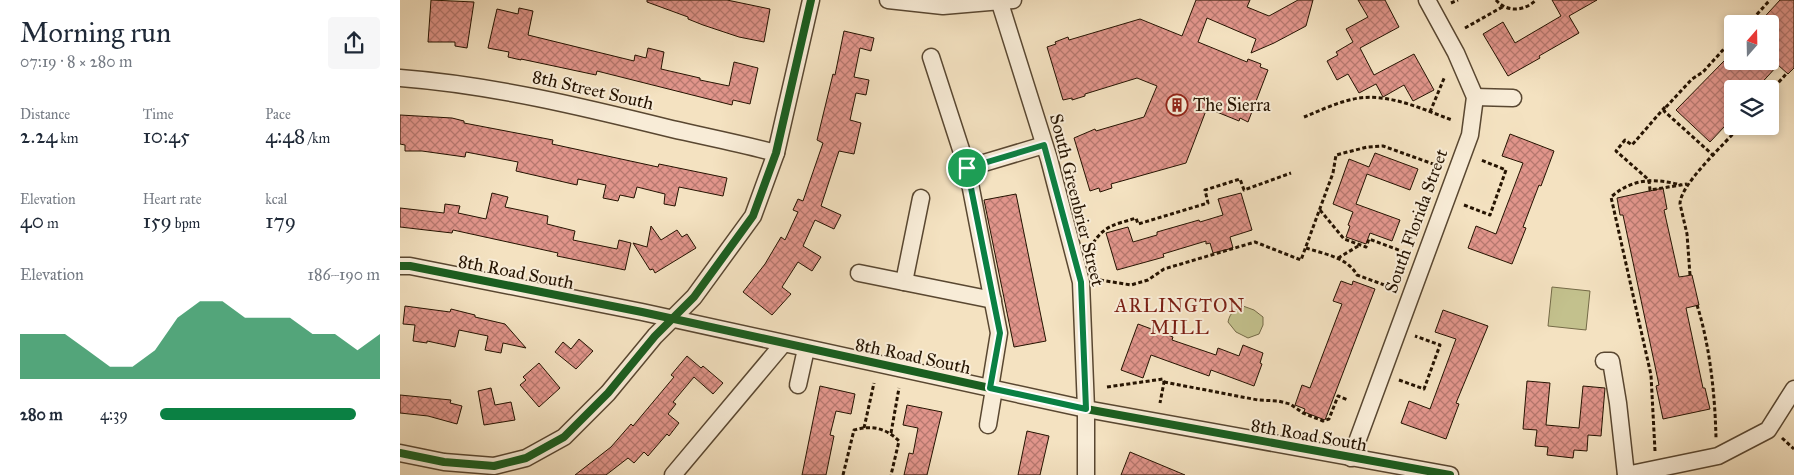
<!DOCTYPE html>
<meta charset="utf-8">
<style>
:root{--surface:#fff;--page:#f6f6f7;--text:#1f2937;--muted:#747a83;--accent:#0b8043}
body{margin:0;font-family:"IM FELL Great Primer",serif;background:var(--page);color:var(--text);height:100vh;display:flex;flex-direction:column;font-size:19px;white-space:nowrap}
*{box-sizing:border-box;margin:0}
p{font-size:16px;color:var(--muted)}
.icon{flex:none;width:28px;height:28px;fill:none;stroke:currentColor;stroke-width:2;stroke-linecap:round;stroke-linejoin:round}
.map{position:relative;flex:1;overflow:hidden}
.sheet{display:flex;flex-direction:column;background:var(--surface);width:400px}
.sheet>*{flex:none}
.needle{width:32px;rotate:20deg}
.tools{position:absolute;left:1324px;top:15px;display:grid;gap:10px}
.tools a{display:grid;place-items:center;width:55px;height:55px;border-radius:5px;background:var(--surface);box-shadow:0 2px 8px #0003;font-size:25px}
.pin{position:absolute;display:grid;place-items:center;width:42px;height:42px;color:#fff;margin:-21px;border:2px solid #fff;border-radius:50%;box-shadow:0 1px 5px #0007}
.round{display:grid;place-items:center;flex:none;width:52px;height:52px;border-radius:5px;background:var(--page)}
.head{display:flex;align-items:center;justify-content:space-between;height:85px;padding:0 20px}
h1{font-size:28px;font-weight:600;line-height:38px}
.stats{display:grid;grid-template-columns:repeat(3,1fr);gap:8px;height:85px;padding:5px 20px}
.stats div{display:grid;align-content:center}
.stats b{font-size:21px;font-weight:600}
.stats small{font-size:14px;font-weight:400}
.stats p{font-size:14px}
.chart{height:140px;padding:10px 20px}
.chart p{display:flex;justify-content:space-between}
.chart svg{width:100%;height:90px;margin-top:5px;fill:var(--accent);opacity:.7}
ul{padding:0 20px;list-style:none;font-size:16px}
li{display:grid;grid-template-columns:80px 60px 1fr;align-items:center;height:38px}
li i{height:12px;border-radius:6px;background:var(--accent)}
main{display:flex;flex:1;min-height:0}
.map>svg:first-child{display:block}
.green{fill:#c3c18d;stroke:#746a47}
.building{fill:url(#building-cross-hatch);stroke:#251301}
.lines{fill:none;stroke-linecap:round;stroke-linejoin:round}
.minor-casing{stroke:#594731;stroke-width:19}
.path{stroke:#251301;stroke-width:3;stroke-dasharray:4 2.5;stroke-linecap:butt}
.minor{stroke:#f8ecd7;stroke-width:16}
.cycleway-casing{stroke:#f8ecd7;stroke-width:11}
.cycleway{stroke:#1b5e20;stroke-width:8}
.route-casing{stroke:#fff;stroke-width:10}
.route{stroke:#0b8043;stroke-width:6}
.labels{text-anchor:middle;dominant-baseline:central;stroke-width:4;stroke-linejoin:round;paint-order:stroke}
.street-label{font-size:18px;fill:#251301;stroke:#f8ecd7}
.poi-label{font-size:18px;fill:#251301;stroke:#f8ecd7;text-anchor:start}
.neighbourhood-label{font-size:19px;letter-spacing:1px;fill:#7a1f14;stroke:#f8ecd7}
</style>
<main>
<section class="sheet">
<div class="head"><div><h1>Morning run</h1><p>07:19 · 8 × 280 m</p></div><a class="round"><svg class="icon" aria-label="share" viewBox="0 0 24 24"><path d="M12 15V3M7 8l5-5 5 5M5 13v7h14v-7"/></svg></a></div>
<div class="stats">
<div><p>Distance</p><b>2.24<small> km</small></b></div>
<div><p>Time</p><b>10:45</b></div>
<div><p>Pace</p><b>4:48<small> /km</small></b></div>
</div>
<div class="stats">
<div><p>Elevation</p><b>40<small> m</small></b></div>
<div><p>Heart rate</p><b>159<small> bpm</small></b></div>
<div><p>kcal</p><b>179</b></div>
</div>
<div class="chart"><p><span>Elevation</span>186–190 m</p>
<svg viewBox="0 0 160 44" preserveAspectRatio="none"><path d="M0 44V22L10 22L20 22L30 30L40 38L50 38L60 30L70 14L80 6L90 6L100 14L110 14L120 14L130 22L140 22L150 30L160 22V44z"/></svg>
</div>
<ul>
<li><b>280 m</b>4:39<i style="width:89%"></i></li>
</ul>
</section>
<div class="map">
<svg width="1394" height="475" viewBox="0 0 1394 475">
<defs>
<pattern id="building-cross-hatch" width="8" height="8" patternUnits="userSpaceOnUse" patternTransform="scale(1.25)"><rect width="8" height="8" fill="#e1958b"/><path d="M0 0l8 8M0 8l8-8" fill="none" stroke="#b6786f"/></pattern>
</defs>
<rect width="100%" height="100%" fill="#f4e2c1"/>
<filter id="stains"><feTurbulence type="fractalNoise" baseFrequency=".004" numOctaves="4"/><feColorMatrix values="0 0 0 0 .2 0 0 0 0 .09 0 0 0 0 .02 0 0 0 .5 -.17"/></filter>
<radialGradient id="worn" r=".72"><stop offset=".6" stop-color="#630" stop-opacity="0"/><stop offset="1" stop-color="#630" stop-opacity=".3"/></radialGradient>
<g class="green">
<polygon points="1152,287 1190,291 1186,330 1148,326"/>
<path d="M843 306 854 310 863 317V325L859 334 848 338 836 332 828 322C830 312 835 310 843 306Z"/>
</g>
<g class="building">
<polygon points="31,0 74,2 67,48 55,46 55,42 28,42"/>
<polygon points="247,0 327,0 370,9 364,42 339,37 303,25 288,19 288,17 247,2"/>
<polygon points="796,0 850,0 847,7 869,16 898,0 913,0 906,26 874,43 851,53 856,39 807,18 798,42 847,62 848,59 861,64 860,67 868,70 848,122 840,118 839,121 807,108 786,163 711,184 712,188 700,192 699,188 690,191 674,138 695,129 696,131 744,117 757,86 737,78 685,94 685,96 672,100 672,98 663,100 647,47 656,44 655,42 668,37 669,40 740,19 782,36"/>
<polygon points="958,0 985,0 999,27 960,48 974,75 1014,54 1034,90 1013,101 1004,85 983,97 976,84 959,93 948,74 937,80 927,61 938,55 936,52 953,42 946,29 968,17"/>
<polygon points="1152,0 1197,0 1169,16 1179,33 1139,56 1140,58 1108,76 1083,34 1103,22 1115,43 1161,16"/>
<polygon points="1380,0 1394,0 1394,68 1388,74 1378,65 1356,89 1332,89 1332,114 1324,124 1325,126 1310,142 1276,110 1324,61 1370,61 1370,24 1358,24"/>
<polygon points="119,8 133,11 128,35 234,61 235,55 246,58 248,48 264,52 261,69 300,78 300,80 329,86 334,62 358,68 350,104 333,100 332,105 197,71 196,75 121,59 121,60 108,57 109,52 88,48 97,9 118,14"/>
<polygon points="444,31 474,38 471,51 460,48 454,77 469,80 466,95 456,93 450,120 461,123 454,154 439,151 421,206 441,215 434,229 415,220 403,246 421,257 412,271 398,262 382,287 391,294 372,315 343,292 365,264 381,237 385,240 398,212 393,210 398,199 403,201 423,143 417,140 433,74 435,75"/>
<polygon points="0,115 52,118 64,121 64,123 153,140 152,144 258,167 259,164 327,178 323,196 279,187 275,206 264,204 265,194 237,187 234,198 220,195 218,201 203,198 206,185 178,179 177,185 116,171 118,162 66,152 65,157 22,151 5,151 5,145 0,144"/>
<polygon points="1110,134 1154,151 1141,186 1139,185 1123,227 1126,228 1112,264 1068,248 1076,226 1096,234 1123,163 1102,156"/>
<polygon points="975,153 1018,169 1010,190 967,174 956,204 1000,220 992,241 970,233 966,244 946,237 950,226 948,225 953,212 933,204 949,159 969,167"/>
<polygon points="1263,188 1267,209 1264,210 1279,277 1292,275 1299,305 1286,308 1303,388 1305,388 1310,409 1263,419 1256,386 1259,385 1223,215 1220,215 1217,198"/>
<polygon points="92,193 108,197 105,207 148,216 147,224 175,231 173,240 217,249 219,240 231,243 225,270 157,256 158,253 53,230 52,233 0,227 0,208 44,213 45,204 60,206 58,213 86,219"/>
<polygon points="841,193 852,230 830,237 833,248 813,253 810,243 806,244 806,241 763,254 764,257 717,270 706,233 728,227 733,242 757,235 757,232 799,220 800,222 823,215 818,199"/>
<polygon points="616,194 646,341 614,347 584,200"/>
<polygon points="251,226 261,240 277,230 282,237 287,234 296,248 255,273 253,269 250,270 233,243 247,247"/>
<polygon points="941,281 952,285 953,281 975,289 925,420 904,412 905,409 895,405 902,385 910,388 942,304 933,301"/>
<polygon points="5,306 50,312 51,309 75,315 75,317 105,324 126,348 103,343 101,353 85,350 88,336 59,330 55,347 27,341 27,343 13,341 15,325 3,324"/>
<polygon points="1043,310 1088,326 1056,403 1059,404 1046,439 1001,423 1009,401 1030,409 1056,339 1035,332"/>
<polygon points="738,324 773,337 772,340 816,355 818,348 839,356 843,345 863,353 860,363 862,364 854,386 811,370 809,376 751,355 743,378 721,370"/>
<polygon points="179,339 193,351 176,369 155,352 163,342 171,349"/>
<polygon points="287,356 301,368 303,366 323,383 313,394 294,377 273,402 276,404 268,414 279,423 269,436 267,434 248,456 244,452 234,463 228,458 206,475 175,475 211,447 231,424 233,426 274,377 271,375"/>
<polygon points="139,363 160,388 139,407 120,385 126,380 123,377"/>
<polygon points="1127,381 1150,383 1146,425 1179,428 1183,386 1205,388 1201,436 1188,435 1187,451 1174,450 1173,458 1147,455 1148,447 1135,446 1137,430 1123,429"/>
<polygon points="420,386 455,394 451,414 436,411 430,435 434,436 426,475 402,475"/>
<polygon points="91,388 95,405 111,402 115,420 84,425 78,391"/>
<polygon points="0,395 51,400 50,403 62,406 57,424 28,416 0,413"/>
<polygon points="507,405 542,412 527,475 504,475 509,453 513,454 518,428 503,425"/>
<polygon points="627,431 649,436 640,475 618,475"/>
<polygon points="730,452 785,475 721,475"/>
</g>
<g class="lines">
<g class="minor-casing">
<g id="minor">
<polyline points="488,0 543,6 613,0"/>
<polyline points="599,0 649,159 681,282 686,409 686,475"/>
<polyline points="531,57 567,168 599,333 590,388"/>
<path d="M0 78C92 85 183 107 272 129 307 137 342 144 376 153"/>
<polyline points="1075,97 1113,98"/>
<polyline points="567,168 644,145"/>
<polyline points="0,266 10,266 242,312 686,409 1050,475"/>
<polyline points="459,273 593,300"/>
<polyline points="504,282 521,198"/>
<polyline points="1204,361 1211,361 1218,403 1226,475"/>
<polyline points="398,385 406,349"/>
<polyline points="588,425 594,389"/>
<polyline points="0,453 44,462 94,466 126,458 164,437 208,393 255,336 294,297 353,216 376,153 411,0"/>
<polyline points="951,458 1070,135 1075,97 1056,53 1027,0"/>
<polyline points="273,475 383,344"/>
<polyline points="1226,475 1318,456 1368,430 1394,389"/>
</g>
</g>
<g class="path">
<path d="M1096 0C1107 13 1125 11 1136 0"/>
<polyline points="1051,3 1058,0"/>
<polyline points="1348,24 1370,0"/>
<polyline points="1065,28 1104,6"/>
<polyline points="1370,92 1387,73"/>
<polyline points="1265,107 1232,145 1225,140 1216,151 1249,180 1250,190 1287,184"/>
<polyline points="1030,112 1045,76"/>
<path d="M904 117C921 110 940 101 959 98 991 94 1022 109 1052 120"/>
<polyline points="1314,156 1264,111 1266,107 1292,79 1303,72 1332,40"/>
<polyline points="1064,205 1090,215 1106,170 1081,160"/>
<polyline points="920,210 944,239 966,247 969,239 1004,252"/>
<path d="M693 243C706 224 715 225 736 218L738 224 808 203 805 190 840 179 844 190 891 173"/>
<path d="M906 248C924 254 947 257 957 275L990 287"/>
<polyline points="938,258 960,245"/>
<path d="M1290 275 1287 234 1280 204C1280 184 1326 143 1340 126"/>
<polyline points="700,280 731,285 748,280 764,269 855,242 901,260 933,173 936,155 967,147 983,146 1036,165"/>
<path d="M1297 305C1310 346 1315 395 1316 438"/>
<polyline points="999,380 1024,389 1040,345 1015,336"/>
<polyline points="764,382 858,400 878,401 890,404 903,413 923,421 929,419 938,396 948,400"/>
<polyline points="707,387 763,379 764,382 760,403"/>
<polyline points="464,428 474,383"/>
<polyline points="491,433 499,388"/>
<polyline points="1382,438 1394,449"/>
<path d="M1255 451 1251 375 1211 197C1233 178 1254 178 1281 185"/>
<path d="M443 475 454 430C472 425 486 428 499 441L491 475"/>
</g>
<use href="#minor" class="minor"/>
<g class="cycleway-casing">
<g id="cycleway">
<polyline points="0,266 10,266 242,312 686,409 1050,475"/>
<polyline points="0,453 44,462 94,466 126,458 164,437 208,393 255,336 294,297 353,216 376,153 411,0"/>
</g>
</g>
<use href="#cycleway" class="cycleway"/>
</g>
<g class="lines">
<g class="route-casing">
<polygon id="route" points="644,145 681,282 686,409 590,388 600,333 567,168"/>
</g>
<use href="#route" class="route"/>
</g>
<defs>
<g id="building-ring" transform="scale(1.125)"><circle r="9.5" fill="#f8ecd7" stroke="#8f2418" stroke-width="1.5"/><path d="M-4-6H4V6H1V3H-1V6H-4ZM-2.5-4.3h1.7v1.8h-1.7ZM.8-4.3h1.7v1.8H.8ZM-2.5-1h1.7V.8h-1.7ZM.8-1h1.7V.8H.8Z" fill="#8f2418"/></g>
</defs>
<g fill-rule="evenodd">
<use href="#building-ring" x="777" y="105"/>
</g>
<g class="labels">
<g class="street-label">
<text transform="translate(193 90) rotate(13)">8th Street South</text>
<text transform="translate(677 200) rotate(76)">South Greenbrier Street</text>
<text transform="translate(1016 221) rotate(-70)">South Florida Street</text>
<text transform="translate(116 272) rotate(11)">8th Road South</text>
<text transform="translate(513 356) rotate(12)">8th Road South</text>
<text transform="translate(909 435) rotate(10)">8th Road South</text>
</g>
<g class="poi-label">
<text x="793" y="105">The Sierra</text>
</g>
<g class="neighbourhood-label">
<text x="780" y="305">ARLINGTON<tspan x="780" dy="22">MILL</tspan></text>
</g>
</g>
<rect width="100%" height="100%" filter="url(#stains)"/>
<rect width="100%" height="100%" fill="url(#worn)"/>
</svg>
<div class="tools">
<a><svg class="needle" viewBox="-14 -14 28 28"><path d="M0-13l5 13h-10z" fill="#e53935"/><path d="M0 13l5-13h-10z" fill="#747a83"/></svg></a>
<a><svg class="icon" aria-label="layers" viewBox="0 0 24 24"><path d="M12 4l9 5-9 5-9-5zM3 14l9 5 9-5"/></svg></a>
</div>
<div class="pin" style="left:567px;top:168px;background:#1e9e55"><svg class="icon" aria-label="arrive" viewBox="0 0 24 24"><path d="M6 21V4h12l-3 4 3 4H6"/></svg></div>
</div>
</main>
